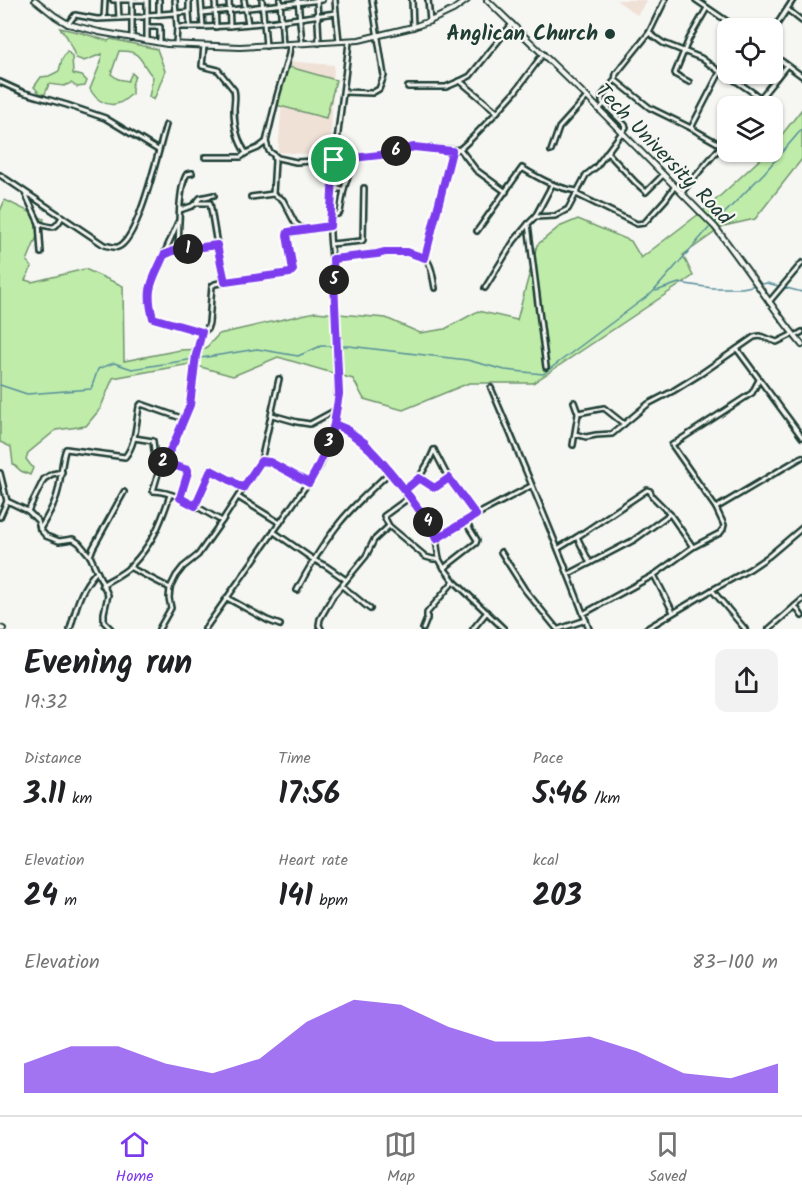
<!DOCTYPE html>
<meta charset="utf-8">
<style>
:root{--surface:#fff;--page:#f2f2f2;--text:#202124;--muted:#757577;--line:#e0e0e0;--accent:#7c3aed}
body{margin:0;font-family:Kalam,sans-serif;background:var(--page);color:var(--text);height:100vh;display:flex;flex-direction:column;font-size:22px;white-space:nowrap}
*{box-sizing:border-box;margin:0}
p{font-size:20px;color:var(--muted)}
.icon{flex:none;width:33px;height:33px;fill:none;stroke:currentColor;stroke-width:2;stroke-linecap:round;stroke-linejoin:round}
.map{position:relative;height:629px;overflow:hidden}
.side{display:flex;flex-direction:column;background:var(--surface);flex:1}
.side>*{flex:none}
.controls{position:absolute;left:717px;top:18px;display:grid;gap:12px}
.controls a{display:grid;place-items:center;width:66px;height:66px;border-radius:12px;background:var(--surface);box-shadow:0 2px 4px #0004;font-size:30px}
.pin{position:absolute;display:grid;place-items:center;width:51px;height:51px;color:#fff;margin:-26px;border:3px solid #fff;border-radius:50%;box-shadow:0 2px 6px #0007}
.km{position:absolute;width:30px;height:30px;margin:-15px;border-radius:50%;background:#222;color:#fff;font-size:16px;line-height:30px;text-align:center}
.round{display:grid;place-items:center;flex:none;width:63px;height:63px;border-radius:12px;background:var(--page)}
.overview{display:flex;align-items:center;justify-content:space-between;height:102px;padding:0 24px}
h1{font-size:33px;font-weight:700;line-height:45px}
.figures{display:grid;grid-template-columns:repeat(3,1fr);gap:9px;height:102px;padding:6px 24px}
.figures div{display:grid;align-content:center}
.figures b{font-size:30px;font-weight:700}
.figures small{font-size:16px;font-weight:400}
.figures p{font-size:16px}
.chart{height:168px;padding:12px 24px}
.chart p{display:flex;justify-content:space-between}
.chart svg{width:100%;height:108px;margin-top:6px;fill:var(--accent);opacity:.7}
.dock{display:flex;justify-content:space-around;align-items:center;height:84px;border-top:2px solid var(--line);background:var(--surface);font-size:16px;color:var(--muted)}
.dock a{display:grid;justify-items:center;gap:3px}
.dock .active{color:var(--accent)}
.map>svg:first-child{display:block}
.built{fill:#f0e1d7}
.green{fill:#bfeca9;stroke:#6f946e;stroke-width:1.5}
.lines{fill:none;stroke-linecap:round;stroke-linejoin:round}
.stream{stroke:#578e9a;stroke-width:1.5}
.street-casing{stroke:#1f3d34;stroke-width:8}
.secondary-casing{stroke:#1f3d34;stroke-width:8}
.street{stroke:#f6f6f2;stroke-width:3}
.secondary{stroke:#f6f6f2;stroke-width:4}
.route-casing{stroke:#fff;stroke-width:12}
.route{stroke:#7c3aed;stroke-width:8}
.poi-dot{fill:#1f3d34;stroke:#f6f6f2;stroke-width:2}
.labels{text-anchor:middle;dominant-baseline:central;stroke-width:4.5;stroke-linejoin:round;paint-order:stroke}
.poi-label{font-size:21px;font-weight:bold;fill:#1f3d34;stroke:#f6f6f2;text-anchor:end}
.street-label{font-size:21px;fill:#1f3d34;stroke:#f6f6f2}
</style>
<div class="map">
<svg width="802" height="629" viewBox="0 0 802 629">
<rect width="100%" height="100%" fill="#f6f6f2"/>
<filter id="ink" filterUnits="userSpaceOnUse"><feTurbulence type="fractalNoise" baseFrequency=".0167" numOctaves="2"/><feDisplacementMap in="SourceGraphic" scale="12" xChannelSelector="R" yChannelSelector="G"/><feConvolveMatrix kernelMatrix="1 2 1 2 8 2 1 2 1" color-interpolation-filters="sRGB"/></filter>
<g filter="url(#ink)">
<g class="built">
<polygon points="616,0 648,0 637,15"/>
<polygon points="285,61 334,65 330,156 278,152"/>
</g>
<g class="green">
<path d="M60 28 82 33 108 41 111 39 157 49 165 71 154 100 149 97 153 77C139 62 143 50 119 51L111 74 118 79 128 81 132 73 135 76 132 85V94C128 97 123 102 119 103 107 108 95 99 90 89L101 62 102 54 84 61 76 58 67 37Z"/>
<polygon points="67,51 72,56 73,74 82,76 87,81 85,86 77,87 71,83 64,86 49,84 45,94 41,95 34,87 41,77 49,76 59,71 62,59"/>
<polygon points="286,66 336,80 326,118 276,105"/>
<polygon points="802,109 802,159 755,219 724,226 683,255 693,276 533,383 469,383 403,410 364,399 353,379 278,357 233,376 190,364 113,378 100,409 86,426 56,430 28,453 26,459 33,468 30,475 21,471 13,464 11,447 0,442 0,211 5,200 44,219 27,261 32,267 25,280 32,282 85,269 123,286 124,361 180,350 205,349 219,334 315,312 386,318 420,333 445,329 478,311 517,320 537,245 559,227 578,219 631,241 641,258 708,207 768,152 772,152 773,146"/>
</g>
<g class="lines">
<g class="stream">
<polyline points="716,222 765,172 802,129"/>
<polyline points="656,291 679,283 712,288 742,288 767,283 802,292"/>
<polyline points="0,385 27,394 91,389 98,369 114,363 132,369 257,349 298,356 321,346 349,346 467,360 505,370 543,374 653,292 709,228"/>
</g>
<g class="street-casing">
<g id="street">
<polyline points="113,0 147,0 147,40"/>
<polyline points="118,0 119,18"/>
<polyline points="159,0 159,14"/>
<polyline points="175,0 177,27 176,44"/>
<path d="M201 0 203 27C248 26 292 19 336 13L339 41"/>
<polyline points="215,0 216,27"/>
<polyline points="229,0 230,26"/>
<polyline points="244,0 248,24"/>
<polyline points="262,0 266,46"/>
<polyline points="280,0 283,45"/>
<polyline points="298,0 302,43"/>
<polyline points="317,0 319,43"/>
<polyline points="335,0 336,13"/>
<polyline points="412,0 413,27"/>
<polyline points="428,0 430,21"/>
<polyline points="665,0 649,33 663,43 701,58 720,72 736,81 761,98"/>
<polyline points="696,0 737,28"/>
<polyline points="132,1 132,38"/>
<polyline points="788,10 802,21"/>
<polyline points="189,12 190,27"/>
<polyline points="202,13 322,0"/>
<polyline points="104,18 105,0"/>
<polyline points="68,24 75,15 97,19 143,17 148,15 189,12 189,0"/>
<polyline points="148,27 160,27 160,42"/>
<polyline points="177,27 203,27"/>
<polyline points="772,32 793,0"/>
<polyline points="649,33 616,74 615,80 650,108 691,128 721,145"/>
<path d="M204 46 202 66 218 70 234 90C236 97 234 103 234 110 234 126 237 140 246 153L241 157H205"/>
<polyline points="772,54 802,76"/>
<polyline points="0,82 22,92 67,105 105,118 158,150"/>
<polyline points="689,82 676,75 675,73 689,39 707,8"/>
<polyline points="408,87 446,87 460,81"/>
<polyline points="344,92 372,93 379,89 384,76 372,0"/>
<polyline points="754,106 787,65"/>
<polyline points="599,110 604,104 602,102 602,96 615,80"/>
<polyline points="497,112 460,81 470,76 512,24"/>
<polyline points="691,128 720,72"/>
<polyline points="266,142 269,151 278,158 296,162 334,160 380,155 414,147 456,150 460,149 472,138 497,112 515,92 543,54"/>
<polyline points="460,149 476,170 506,192"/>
<polyline points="551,151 559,128 587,97"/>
<polyline points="607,152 635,182 646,192 663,175"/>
<polyline points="246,153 258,148 266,142 277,96 289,54 290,45"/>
<polyline points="274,155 275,161 273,194 283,200 295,223 303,230"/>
<path d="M0 175 104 245C109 246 114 248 118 247 139 240 159 147 166 125"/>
<polyline points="332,189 344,189"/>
<polyline points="682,192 728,138"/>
<polyline points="25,193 39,223 41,253"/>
<polyline points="576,194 637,224 644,223 647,220 666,199 675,186"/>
<polyline points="251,197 273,194"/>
<polyline points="196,203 200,198 214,195"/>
<polyline points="180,210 192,206 196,203 210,203 217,245"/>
<polyline points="330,215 338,214 340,212 344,189 350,169 349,159"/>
<polyline points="535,217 552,185"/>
<path d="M40 224C53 228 55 230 62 217"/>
<path d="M477 231 522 168C540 179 556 188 577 191"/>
<polyline points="331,244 362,241 363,240 364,188"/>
<path d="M178 251C179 233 178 186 187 174L192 173"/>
<polyline points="165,252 178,222"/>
<polyline points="425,258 452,151"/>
<path d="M333 259C353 257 409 245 425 258 432 264 433 279 435 288"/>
<polyline points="485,288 514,241 528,224"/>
<polyline points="769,302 802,263"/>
<polyline points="202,332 153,318 149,302 149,290 164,254 173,251 217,245 225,282"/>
<polyline points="795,336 802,332"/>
<polyline points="737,349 802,437"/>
<polyline points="546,367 528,224 535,217 555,216 568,209 586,175 596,167 626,127 625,125 604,104"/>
<path d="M491 388C525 468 559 548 589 629"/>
<polyline points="574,402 578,413 604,408 624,424"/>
<polyline points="272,415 297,422 310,424 336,410"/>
<polyline points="334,425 346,429 365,443 390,472 429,524 436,539 439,559 444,568 454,581 504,629"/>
<polyline points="575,434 586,437 596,435 612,434 648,404 673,391 702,373 754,337 760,336 777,342 793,334"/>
<polyline points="134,438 153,441 155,460 160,467"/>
<polyline points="573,445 578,414"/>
<polyline points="434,450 449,479 476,515"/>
<polyline points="261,461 270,462 309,483"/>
<polyline points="163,462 185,468 188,471 180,498"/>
<polyline points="0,473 7,501 0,517"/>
<polyline points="419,478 429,461 434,450"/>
<polyline points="405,490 419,478 433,487 436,487 449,479"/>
<polyline points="238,497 280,523"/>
<polyline points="410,497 384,516 389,526 426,557 433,559 439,559"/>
<polyline points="7,501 28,511 38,521 40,529 46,536 59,541 73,539 79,543 90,556 108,595 104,613 104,622 111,629"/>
<polyline points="195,506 211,470 230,480 242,488"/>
<polyline points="716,508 802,457"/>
<polyline points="28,511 44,479 52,474 62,472"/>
<path d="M222 521C201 510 178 492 153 491L160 467 174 443 190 405 196 355 202 332 207 329 209 323 212 286 215 284 225 282 290 273 293 270 287 235 288 233 330 226"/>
<path d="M40 529C47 517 55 505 58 491 61 480 62 456 66 449L125 457C136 444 136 423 139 407L141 404 184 419"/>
<polyline points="274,532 314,560 326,566 346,580"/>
<polyline points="577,537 590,563"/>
<polyline points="436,539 476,515 531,486"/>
<polyline points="559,548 577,537 647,490 650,491 652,496 670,514 693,547"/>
<polyline points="501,552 525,590 557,629"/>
<polyline points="90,556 93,548 124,492"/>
<polyline points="129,567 170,588"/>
<polyline points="444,568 476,543 477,540 465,521"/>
<polyline points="569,574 634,540 670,514"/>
<polyline points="654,575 673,612"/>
<path d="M102 585C111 579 123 574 131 566 153 543 160 525 170 495"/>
<polyline points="342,586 370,609"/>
<path d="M297 590C308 569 320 549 334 530 350 508 371 490 390 472"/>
<polyline points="712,590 745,629"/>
<polyline points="227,598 267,620 280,625"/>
<polyline points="795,606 802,616"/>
<polyline points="583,614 654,575 693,547 720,533 723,529 724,525 716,508 672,445 752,393 759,380"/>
<path d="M70 629C77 606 79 591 96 572"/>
<polyline points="159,629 171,608 169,598 170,588 176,576 183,567 198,555 222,521 261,461 279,379"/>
<path d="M205 629 320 466C341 420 339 385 337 337 336 314 335 291 333 268 332 253 329 238 330 223 332 162 343 102 349 42"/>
<polyline points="321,629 319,625 320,619 333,596 366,556 374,540 389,526"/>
<polyline points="423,629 427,619 427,613 453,582"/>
<polyline points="473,629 487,612"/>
<polyline points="559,629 586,620"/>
<polyline points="646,629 712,590 750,569 769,556 802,528"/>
<polyline points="769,629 802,600"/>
</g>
</g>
<g class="secondary-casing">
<g id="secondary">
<polyline points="35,0 55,16 68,24 99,32 167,44 240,47 359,40 413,27 430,21 453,10 467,0"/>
<path d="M487 0 587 97 715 227C745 265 771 307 802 345"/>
<polyline points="0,628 3,629"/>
</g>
</g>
<use href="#street" class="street"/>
<use href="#secondary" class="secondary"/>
</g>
</g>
<g class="lines" filter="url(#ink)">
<g class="route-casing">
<path id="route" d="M334 160 330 226 288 232 287 235 293 270 290 273 225 282 217 245 173 251 164 255C152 282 145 288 153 318L202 332 196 355 190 405 174 443 163 462 188 470V472L180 498 195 506 211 470 230 480 243 488 261 461 270 462 309 483C321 463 328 447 334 424 365 438 384 464 405 490L419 478 433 487H436L449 478 476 515 436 539 429 524 410 497 365 443 346 429 334 424 339 394 333 259 377 254 385 252H407L425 258 452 151 414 147 380 155 334 160"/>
</g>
<use href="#route" class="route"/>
</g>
<circle class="poi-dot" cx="610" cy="34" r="6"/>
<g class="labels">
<g class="poi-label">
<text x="598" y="34">Anglican Church</text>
</g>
<g class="street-label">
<text transform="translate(663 155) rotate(46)">Tech University Road</text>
</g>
</g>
</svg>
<div class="controls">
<a><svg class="icon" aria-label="locate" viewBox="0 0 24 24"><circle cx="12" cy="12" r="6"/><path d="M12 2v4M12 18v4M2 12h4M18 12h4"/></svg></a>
<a><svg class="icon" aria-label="layers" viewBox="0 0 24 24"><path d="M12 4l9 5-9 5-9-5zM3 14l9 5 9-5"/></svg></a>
</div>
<div class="pin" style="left:334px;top:160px;background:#1e9e55"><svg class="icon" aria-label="arrive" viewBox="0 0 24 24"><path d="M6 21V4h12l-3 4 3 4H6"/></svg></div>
<b class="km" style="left:188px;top:249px">1</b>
<b class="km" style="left:163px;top:462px">2</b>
<b class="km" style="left:329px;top:442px">3</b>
<b class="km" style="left:428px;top:522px">4</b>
<b class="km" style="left:334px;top:280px">5</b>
<b class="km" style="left:396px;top:151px">6</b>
</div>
<section class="side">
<div class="overview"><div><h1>Evening run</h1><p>19:32</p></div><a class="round"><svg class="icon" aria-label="share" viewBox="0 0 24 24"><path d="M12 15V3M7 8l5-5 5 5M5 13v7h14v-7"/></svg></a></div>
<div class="figures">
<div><p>Distance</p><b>3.11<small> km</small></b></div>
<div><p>Time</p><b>17:56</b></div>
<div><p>Pace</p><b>5:46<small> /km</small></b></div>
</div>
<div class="figures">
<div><p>Elevation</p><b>24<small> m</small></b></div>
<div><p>Heart rate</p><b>141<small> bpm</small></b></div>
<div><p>kcal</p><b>203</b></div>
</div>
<div class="chart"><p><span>Elevation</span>83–100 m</p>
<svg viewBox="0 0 160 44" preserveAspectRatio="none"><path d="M0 44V32L10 25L20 25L30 32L40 36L50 30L60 15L70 6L80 8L90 17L100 23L110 23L120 21L130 27L140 36L150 38L160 32V44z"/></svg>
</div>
</section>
<nav class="dock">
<a class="active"><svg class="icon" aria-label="home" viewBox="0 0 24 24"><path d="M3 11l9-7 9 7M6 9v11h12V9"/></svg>Home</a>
<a><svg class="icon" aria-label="map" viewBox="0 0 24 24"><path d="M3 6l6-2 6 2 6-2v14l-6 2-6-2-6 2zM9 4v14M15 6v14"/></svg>Map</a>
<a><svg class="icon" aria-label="saved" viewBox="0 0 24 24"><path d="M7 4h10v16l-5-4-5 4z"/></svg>Saved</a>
</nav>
